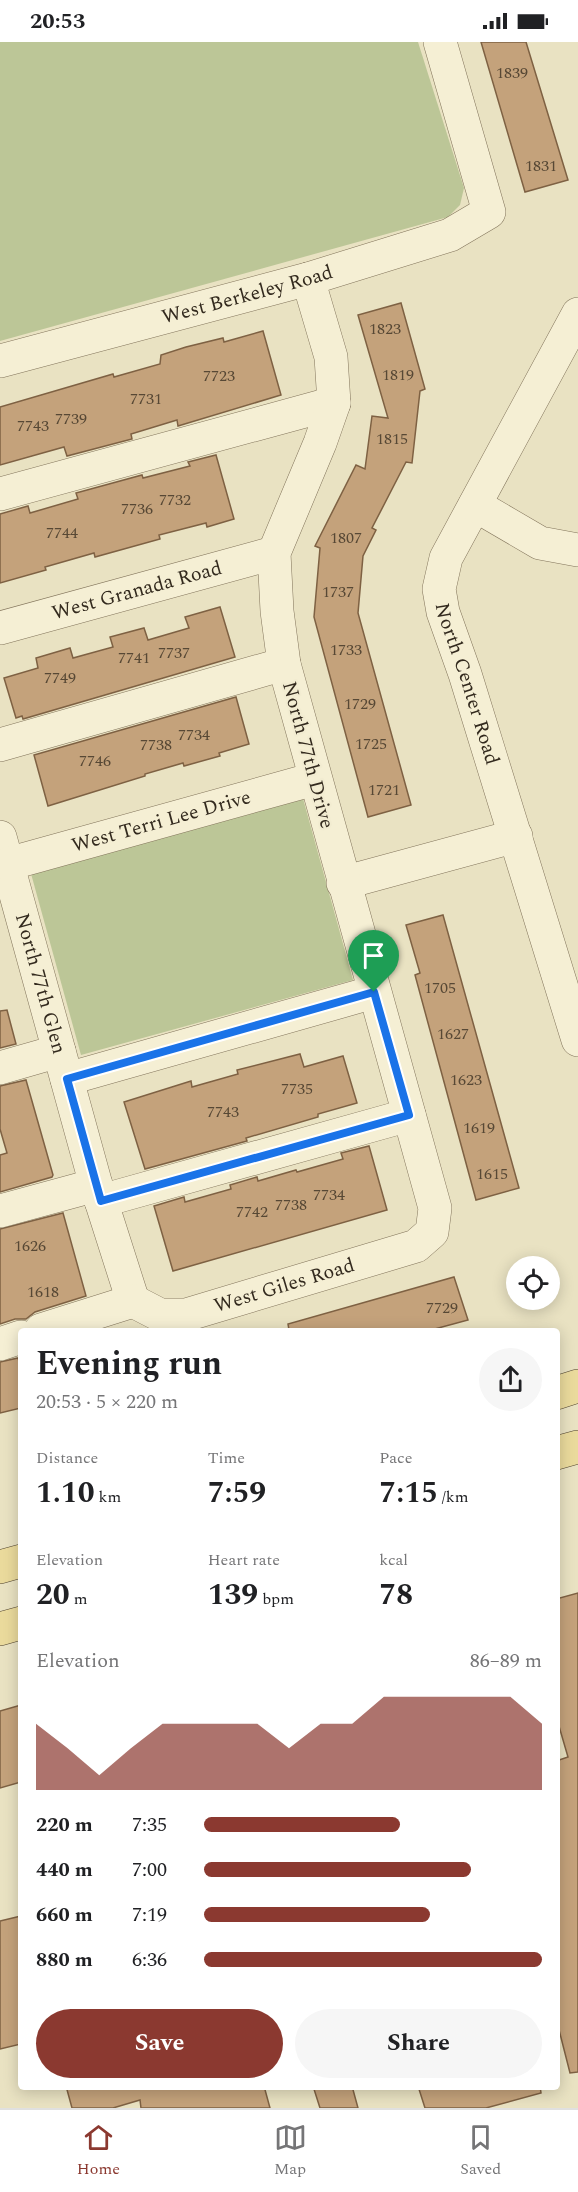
<!DOCTYPE html>
<meta charset="utf-8">
<style>
:root{--surface:#fff;--page:#f6f6f6;--text:#202124;--muted:#757577;--line:#e0e0e0;--accent:#8b3930}
body{margin:0;font-family:Spectral,serif;background:var(--page);color:var(--text);height:100vh;display:flex;flex-direction:column;font-size:22px;white-space:nowrap}
*{box-sizing:border-box;margin:0}
p{font-size:20px;color:var(--muted)}
.icon{flex:none;width:33px;height:33px;fill:none;stroke:currentColor;stroke-width:2;stroke-linecap:round;stroke-linejoin:round}
.map{position:relative;flex:1;overflow:hidden}
.side{position:absolute;left:18px;top:1286px;width:542px;height:762px;display:flex;flex-direction:column;background:var(--surface);border-radius:6px;box-shadow:0 3px 15px #0003}
.side>*{flex:none}
.tools{position:absolute;left:506px;top:1214px;display:grid;gap:12px}
.tools a{display:grid;place-items:center;width:54px;height:54px;border-radius:50%;background:var(--surface);box-shadow:0 3px 15px #0003;font-size:30px}
.pin{position:absolute;display:grid;place-items:center;width:51px;height:51px;color:#fff;margin:-62px -26px;border-radius:50% 50% 50% 0;rotate:-45deg;box-shadow:0 0 6px #0007}
.pin .icon{rotate:45deg}
.round{display:grid;place-items:center;flex:none;width:63px;height:63px;border-radius:32px;background:var(--page)}
.summary{display:flex;align-items:center;justify-content:space-between;height:102px;padding:0 18px}
h1{font-size:33px;font-weight:700;line-height:45px}
.figures{display:grid;grid-template-columns:repeat(3,1fr);gap:9px;height:102px;padding:6px 18px}
.figures div{display:grid;align-content:center}
.figures b{font-size:30px;font-weight:700}
.figures small{font-size:16px;font-weight:400}
.figures p{font-size:16px}
.chart{height:168px;padding:12px 18px}
.chart p{display:flex;justify-content:space-between}
.chart svg{width:100%;height:108px;margin-top:6px;fill:var(--accent);opacity:.7}
.cta{display:flex;gap:12px;margin-top:auto;padding:12px 18px}
.cta a{flex:1;height:69px;border-radius:36px;background:var(--accent);color:#fff;font-size:24px;font-weight:700;line-height:69px;text-align:center}
.cta a+a{background:var(--page);color:var(--text)}
ul{padding:0 18px;list-style:none;font-size:20px}
li{display:grid;grid-template-columns:96px 72px 1fr;align-items:center;height:45px}
li i{height:15px;border-radius:8px;background:var(--accent)}
.status{display:flex;justify-content:space-between;align-items:center;height:42px;padding:0 30px;background:var(--surface);direction:ltr}
.status svg{height:16px;fill:currentColor}
.menu{display:flex;justify-content:space-around;align-items:center;height:84px;border-top:2px solid var(--line);background:var(--surface);font-size:16px;color:var(--muted)}
.menu a{display:grid;justify-items:center;gap:3px}
.menu .active{color:var(--accent)}
.map>svg:first-child{display:block}
.green{fill:#bcc697}
.building{fill:#c4a27b;stroke:#7e6143;stroke-width:1.5}
.lines{fill:none;stroke-linecap:round;stroke-linejoin:round}
.minor-casing{stroke:#82745b;stroke-width:34}
.major-casing{stroke:#4f422f;stroke-width:34}
.minor{stroke:#f5efd4;stroke-width:33}
.major{stroke:#eada9c;stroke-width:33}
.route-casing{stroke:#fff;stroke-width:12}
.route{stroke:#1a73e8;stroke-width:8}
.labels{text-anchor:middle;dominant-baseline:central;stroke-width:4.5;stroke-linejoin:round;paint-order:stroke}
.number-label{font-size:16px;fill:#574835}
.street-label{font-size:20px;fill:#332a1e;stroke:#f2ecd1}
</style>
<div class="status"><b>20:53</b><svg viewBox="0 0 49 12"><path d="M0 12V9h3v3zM5 12V6h3v6zM10 12V3h3v9zM15 12V0h3v12zM26 1h20v11H26zM47 4h2v5h-2z"/></svg></div>
<div class="map">
<svg width="578" height="2066" viewBox="0 0 578 2066">
<rect width="100%" height="100%" fill="#e9e2c2"/>
<g class="green">
<polygon points="0,0 418,0 464,146 460,163 448,175 0,299"/>
<polygon points="302,753 353,938 81,1013 30,828"/>
</g>
<g class="building">
<polygon points="481,0 526,0 568,138 525,150"/>
<polygon points="401,261 425,347 420,349 412,421 406,420 372,486 376,488 363,514 358,571 411,763 368,775 314,575 320,506 315,504 356,423 365,427 372,374 388,376 358,273"/>
<polygon points="263,289 281,353 178,384 177,378 131,392 132,397 67,414 64,405 0,423 0,365 113,332 114,335 160,322 161,313 186,305 223,296 224,300"/>
<polygon points="216,413 234,477 207,485 206,481 159,493 160,497 95,515 94,511 45,525 46,528 0,541 0,472 28,464 30,471 78,457 76,451 142,433 143,436 190,424 188,420"/>
<polygon points="220,565 235,615 23,677 22,674 16,676 4,636 38,626 36,616 70,606 73,616 113,605 110,595 144,586 148,598 189,586 185,575"/>
<polygon points="236,655 249,702 219,711 220,714 184,724 183,721 145,732 145,734 48,764 34,713"/>
<polygon points="443,873 519,1146 476,1158 415,933 420,931 406,883"/>
<polygon points="7,968 16,1002 0,1006 0,969"/>
<polygon points="300,1012 304,1025 343,1014 357,1061 318,1072 318,1075 246,1096 247,1099 145,1127 124,1060 191,1039 192,1045 238,1032 237,1028"/>
<polygon points="26,1038 53,1133 52,1135 0,1150 0,1113 7,1111 0,1087 0,1044"/>
<polygon points="369,1104 387,1168 173,1229 154,1164 184,1155 185,1160 231,1147 230,1143 257,1135 258,1139 296,1128 297,1130 343,1117 341,1111"/>
<polygon points="63,1171 86,1254 35,1270 26,1277 15,1277 0,1282 0,1187"/>
<polygon points="454,1235 468,1278 431,1288 289,1288 288,1282"/>
<polygon points="18,1316 21,1326 21,1366 0,1371 0,1320"/>
<polygon points="578,1551 578,2030 570,2031 556,1976 556,1719 568,1715 556,1674 556,1557"/>
<polygon points="21,1663 21,1740 0,1746 0,1669"/>
<polygon points="21,1874 21,2002 0,2007 0,1879"/>
<polygon points="66,2044 264,2044 270,2066 141,2066 140,2058 113,2066 72,2066"/>
<polygon points="313,2044 352,2044 358,2066 320,2066"/>
<polygon points="418,2044 540,2044 541,2051 486,2066 425,2066"/>
</g>
<g class="lines">
<g class="minor-casing">
<g id="minor">
<path id="s1" d="M578 272 446 516 439 547 443 570 465 632 578 998"/>
<path id="s2" d="M0 319 308 237 450 193 489 170 440 0"/>
<polyline points="0,452 334,361"/>
<polyline points="475,463 540,501 578,508"/>
<path id="s3" d="M0 586 274 511"/>
<polyline points="0,703 284,622"/>
<path id="s4" d="M0 795 96 1143 133 1259"/>
<path id="s5" d="M8 822 314 737"/>
<polyline points="343,841 516,794"/>
<polyline points="0,1026 59,1009"/>
<polyline points="67,1037 374,950"/>
<polyline points="101,1159 409,1073"/>
<polyline points="0,1169 96,1143"/>
<path id="s6" d="M133 1259 160 1273H186L416 1204 432 1190 435 1166 284 622 277 569 274 511 320 401 334 361 331 315 308 237"/>
<polyline points="41,1288 133,1259"/>
<polyline points="0,1302 21,1295"/>
</g>
</g>
<g class="major-casing">
<g id="major">
<polyline points="556,1351 578,1344"/>
<polyline points="556,1411 578,1405"/>
<polyline points="0,1525 21,1519"/>
<polyline points="0,1587 21,1581"/>
</g>
</g>
<use href="#minor" class="minor"/>
<use href="#major" class="major"/>
</g>
<g class="lines">
<g class="route-casing">
<polygon id="route" points="374,950 409,1073 101,1159 67,1037"/>
</g>
<use href="#route" class="route"/>
</g>
<g class="labels">
<g class="number-label">
<text x="512" y="31">1839</text>
<text x="541" y="124">1831</text>
<text x="385" y="287">1823</text>
<text x="398" y="333">1819</text>
<text x="219" y="334">7723</text>
<text x="146" y="357">7731</text>
<text x="71" y="377">7739</text>
<text x="33" y="384">7743</text>
<text x="392" y="397">1815</text>
<text x="175" y="458">7732</text>
<text x="137" y="467">7736</text>
<text x="62" y="491">7744</text>
<text x="346" y="496">1807</text>
<text x="338" y="550">1737</text>
<text x="346" y="608">1733</text>
<text x="174" y="611">7737</text>
<text x="134" y="616">7741</text>
<text x="60" y="636">7749</text>
<text x="360" y="662">1729</text>
<text x="194" y="693">7734</text>
<text x="371" y="702">1725</text>
<text x="156" y="703">7738</text>
<text x="95" y="719">7746</text>
<text x="384" y="748">1721</text>
<text x="440" y="946">1705</text>
<text x="453" y="992">1627</text>
<text x="466" y="1038">1623</text>
<text x="297" y="1047">7735</text>
<text x="223" y="1070">7743</text>
<text x="479" y="1086">1619</text>
<text x="492" y="1132">1615</text>
<text x="329" y="1153">7734</text>
<text x="291" y="1163">7738</text>
<text x="252" y="1170">7742</text>
<text x="30" y="1204">1626</text>
<text x="43" y="1250">1618</text>
<text x="442" y="1266">7729</text>
</g>
<g class="street-label">
<text stroke="none"><textPath href="#s2" startOffset="256">West Berkeley Road</textPath></text>
<text stroke="none"><textPath href="#s3" startOffset="142">West Granada Road</textPath></text>
<text stroke="none"><textPath href="#s1" startOffset="408">North Center Road</textPath></text>
<text transform="translate(308 713) rotate(75)">North 77th Drive</text>
<text stroke="none"><textPath href="#s5" startOffset="159">West Terri Lee Drive</textPath></text>
<text stroke="none"><textPath href="#s4" startOffset="152">North 77th Glen</textPath></text>
<text stroke="none"><textPath href="#s6" startOffset="159">West Giles Road</textPath></text>
</g>
</g>
</svg>
<div class="tools">
<a><svg class="icon" aria-label="locate" viewBox="0 0 24 24"><circle cx="12" cy="12" r="6"/><path d="M12 2v4M12 18v4M2 12h4M18 12h4"/></svg></a>
</div>
<div class="pin" style="left:374px;top:950px;background:#1e9e55"><svg class="icon" aria-label="arrive" viewBox="0 0 24 24"><path d="M6 21V4h12l-3 4 3 4H6"/></svg></div>
<section class="side">
<div class="summary"><div><h1>Evening run</h1><p>20:53 · 5 × 220 m</p></div><a class="round"><svg class="icon" aria-label="share" viewBox="0 0 24 24"><path d="M12 15V3M7 8l5-5 5 5M5 13v7h14v-7"/></svg></a></div>
<div class="figures">
<div><p>Distance</p><b>1.10<small> km</small></b></div>
<div><p>Time</p><b>7:59</b></div>
<div><p>Pace</p><b>7:15<small> /km</small></b></div>
</div>
<div class="figures">
<div><p>Elevation</p><b>20<small> m</small></b></div>
<div><p>Heart rate</p><b>139<small> bpm</small></b></div>
<div><p>kcal</p><b>78</b></div>
</div>
<div class="chart"><p><span>Elevation</span>86–89 m</p>
<svg viewBox="0 0 160 44" preserveAspectRatio="none"><path d="M0 44V17L10 27L20 38L30 27L40 17L50 17L60 17L70 17L80 27L90 17L100 17L110 6L120 6L130 6L140 6L150 6L160 17V44z"/></svg>
</div>
<ul>
<li><b>220 m</b>7:35<i style="width:58%"></i></li>
<li><b>440 m</b>7:00<i style="width:79%"></i></li>
<li><b>660 m</b>7:19<i style="width:67%"></i></li>
<li><b>880 m</b>6:36<i style="width:100%"></i></li>
</ul>
<div class="cta"><a>Save</a><a>Share</a></div>
</section>
</div>
<nav class="menu">
<a class="active"><svg class="icon" aria-label="home" viewBox="0 0 24 24"><path d="M3 11l9-7 9 7M6 9v11h12V9"/></svg>Home</a>
<a><svg class="icon" aria-label="map" viewBox="0 0 24 24"><path d="M3 6l6-2 6 2 6-2v14l-6 2-6-2-6 2zM9 4v14M15 6v14"/></svg>Map</a>
<a><svg class="icon" aria-label="saved" viewBox="0 0 24 24"><path d="M7 4h10v16l-5-4-5 4z"/></svg>Saved</a>
</nav>
